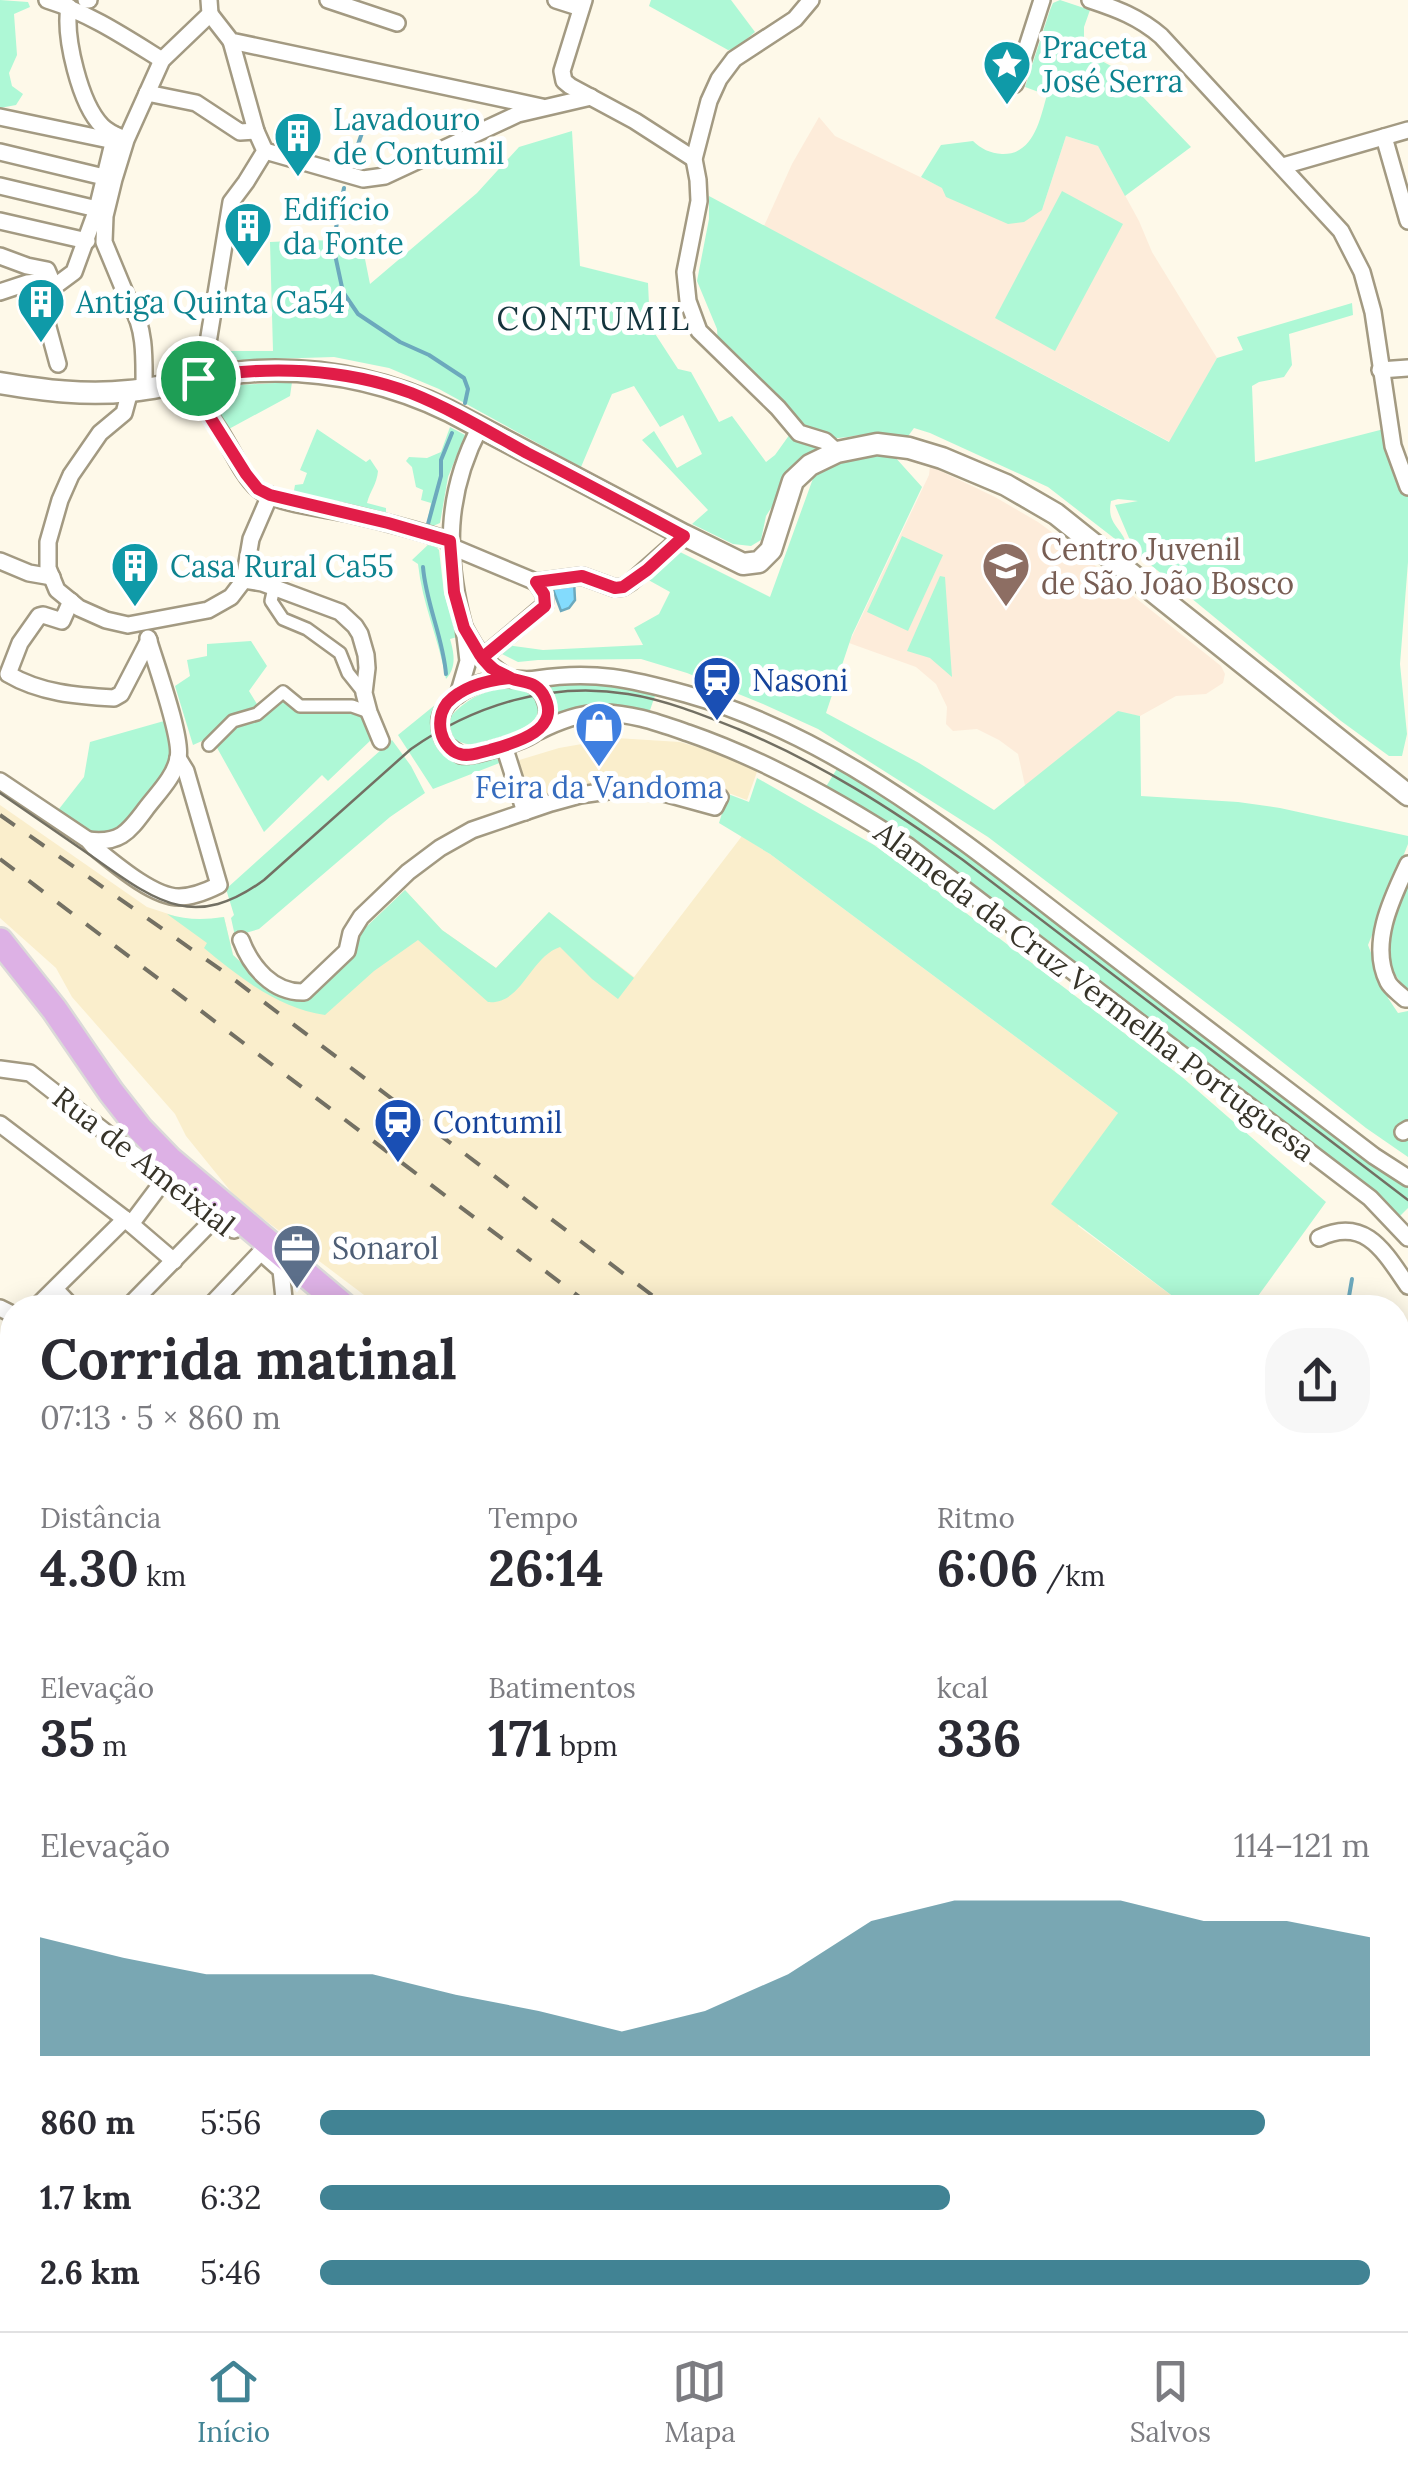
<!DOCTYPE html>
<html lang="pt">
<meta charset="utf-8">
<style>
:root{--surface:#fff;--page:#f7f7f7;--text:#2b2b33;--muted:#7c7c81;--line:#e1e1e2;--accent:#418394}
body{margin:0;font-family:Lora,serif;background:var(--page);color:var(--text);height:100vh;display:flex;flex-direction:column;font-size:38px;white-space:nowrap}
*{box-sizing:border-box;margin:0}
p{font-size:32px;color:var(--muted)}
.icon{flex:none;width:55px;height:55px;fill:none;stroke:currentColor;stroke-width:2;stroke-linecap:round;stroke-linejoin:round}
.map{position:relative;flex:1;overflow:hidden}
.drawer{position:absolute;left:0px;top:1295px;width:1410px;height:1038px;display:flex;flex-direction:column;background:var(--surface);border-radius:40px 40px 0 0;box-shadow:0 5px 25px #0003}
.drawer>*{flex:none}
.pin{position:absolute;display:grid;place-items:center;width:85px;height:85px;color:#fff;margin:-42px;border:5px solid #fff;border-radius:50%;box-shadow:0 2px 10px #0007}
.round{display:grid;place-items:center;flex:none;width:105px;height:105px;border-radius:40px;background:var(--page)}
.head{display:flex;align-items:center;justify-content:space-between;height:170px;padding:0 40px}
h1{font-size:55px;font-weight:700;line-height:75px}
.figures{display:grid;grid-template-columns:repeat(3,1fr);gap:15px;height:170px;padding:10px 40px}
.figures div{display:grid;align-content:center}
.figures b{font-size:50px;font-weight:700}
.figures small{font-size:28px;font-weight:400}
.figures p{font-size:28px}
.chart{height:280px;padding:20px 40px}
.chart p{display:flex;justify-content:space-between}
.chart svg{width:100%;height:180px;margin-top:10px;fill:var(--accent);opacity:.7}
ul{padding:0 40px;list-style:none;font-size:32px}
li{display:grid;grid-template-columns:160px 120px 1fr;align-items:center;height:75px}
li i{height:25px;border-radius:12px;background:var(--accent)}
.tab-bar{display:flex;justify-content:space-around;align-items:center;height:140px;border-top:2px solid var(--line);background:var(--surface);font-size:28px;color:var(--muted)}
.tab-bar a{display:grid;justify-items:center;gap:5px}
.tab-bar .on{color:var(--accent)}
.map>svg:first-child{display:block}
.built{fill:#faeecc}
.education{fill:#fdecda}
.green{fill:#aef8d6}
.water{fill:#83dbfd;stroke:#6ca9bd;stroke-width:2.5}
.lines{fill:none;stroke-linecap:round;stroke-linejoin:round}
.stream{stroke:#6ca9bd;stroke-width:4}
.pedestrian-casing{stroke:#a39a82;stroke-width:16}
.minor-casing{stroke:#a39a82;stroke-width:20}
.tertiary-casing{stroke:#a39a82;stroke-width:25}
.secondary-casing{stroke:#a39a82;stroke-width:28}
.primary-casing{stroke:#dbdad8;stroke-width:30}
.pedestrian{stroke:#fff;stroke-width:11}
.minor{stroke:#fff;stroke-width:15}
.tertiary{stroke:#fff;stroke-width:20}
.secondary{stroke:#eed8f2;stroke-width:22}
.primary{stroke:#ddb1e5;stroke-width:25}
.tram{stroke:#737063;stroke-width:2.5}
.rail{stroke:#737063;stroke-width:4;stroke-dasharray:18 18;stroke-linecap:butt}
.route-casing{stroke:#fff;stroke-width:20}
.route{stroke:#e11d48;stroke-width:12}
.labels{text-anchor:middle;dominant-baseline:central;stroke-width:10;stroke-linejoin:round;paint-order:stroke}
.culture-label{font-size:30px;fill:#0d838f;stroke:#fff;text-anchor:start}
.education-label{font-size:30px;fill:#785e54;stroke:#fff;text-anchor:start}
.transit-label{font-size:30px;fill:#164399;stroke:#fff;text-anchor:start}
.shop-label{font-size:30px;fill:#366cbe;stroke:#fff}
.street-label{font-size:30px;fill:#373429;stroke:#fff}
.service-label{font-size:30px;fill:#4e5e75;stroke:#fff;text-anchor:start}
.neighbourhood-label{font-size:32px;letter-spacing:2.5px;fill:#15353d;stroke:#fff}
</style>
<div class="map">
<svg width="1408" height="2331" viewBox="0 0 1408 2331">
<rect width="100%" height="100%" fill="#fef9e9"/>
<g class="built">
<polygon points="616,738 680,742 721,754 758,769 747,800 726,792 717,815 684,805 654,799 612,797 580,802 534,816 516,761 559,748"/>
<polygon points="0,805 147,907 184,919 205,920 224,917 233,955 266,986 286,997 305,1000 351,955 364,929 405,890 442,930 496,968 549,912 634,977 742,836 770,854 1118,1113 1078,1226 1187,1307 380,1307 237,1199 186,1136 175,1114 72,997 56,968 0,918"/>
<polygon points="1398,1469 1408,1477 1408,1560 1404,1571 1408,1607 1408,2123 1398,2124"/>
</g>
<g class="education">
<polygon points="819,117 835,136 943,188 1042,210 1066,136 1098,146 1139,221 1152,252 1217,358 1170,442 764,226 792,164"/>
<polygon points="930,466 995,497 1038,522 1072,547 1221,666 1225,674 1223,683 1206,694 1176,696 1140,716 1118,712 1026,790 1018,754 999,740 977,729 953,731 946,724 947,707 936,684 916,667 849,643 929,475"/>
</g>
<g class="green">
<polygon points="0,0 28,2 30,7 14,14 17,55 9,73 12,86 23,94 16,105 0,108"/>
<polygon points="651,0 731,0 755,32 735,49 728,50 649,6"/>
<path d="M1060 0 1090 10 1084 27V44H1080L1085 56 1100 60 1126 74 1134 83 1142 96 1191 147 1125 196 1098 146 1066 136 1042 210 1024 222 1008 224 946 197 942 188 921 177 941 145 973 141C981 149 990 153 1002 154 1034 155 1040 119 1047 95L1025 87 1050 10 1053 3Z"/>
<path d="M572 131 580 266 648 283 650 326 678 369 691 372 719 422 732 416 766 462 775 455 790 434 816 444 819 452 801 461 766 516 761 540 751 546 733 544 692 524 708 510 642 440 654 431 677 468 702 454 683 415 660 427 634 386 612 394 581 467 439 389 389 368 334 357 237 360 236 357 224 358 223 361C216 360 214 357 213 351H273L270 242C308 240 330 235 364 254L370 284 477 193 519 147Z"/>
<polygon points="1062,191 1123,224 1055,351 995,318"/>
<path d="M709 196 1169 442 1217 358 1243 350 1237 337 1352 303 1353 315 1289 334 1292 365 1284 377 1259 382 1252 386 1255 462 1384 429 1408 493V562L1400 664 1407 734 1402 756H1389L1341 721 1135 552 1115 505 1138 501 1118 499 1111 501C1106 526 1123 526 1128 549L1048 487 930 433 914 428 906 439C896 439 886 435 876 434 858 433 841 441 822 437 797 431 738 364 718 344L717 329 697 281 709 219Z"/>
<path d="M292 382 290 396 227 430C219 418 207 402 214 388L222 386Z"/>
<polygon points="450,427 465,435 448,477 440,523 433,526 427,523 431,503 421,500 423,490 416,487 412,467 406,461 409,457 427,458 441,452"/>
<path d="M317 429 366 462 370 459 378 471C377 484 370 491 367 503L386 508V518L293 496 295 485 303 484 307 473 300 470Z"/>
<polygon points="856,454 894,456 922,487 852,635 826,713 919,763 994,810 1118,711 1140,716 1141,796 1238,802 1280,808 1408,836 1408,844 1368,945 1388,998 1398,1013 1408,1011 1408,1157 1366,1128 1242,1030 988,837 818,729 763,704 687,673 641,659 538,660 518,662 498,652 506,645 543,650 643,645 634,628 659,614 670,592 643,577 676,550 770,597 815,473"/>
<polygon points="902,536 943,555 908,631 867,612"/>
<path d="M431 542 439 550 444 593 457 637 450 639C454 653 457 667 446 679 439 640 422 603 418 564L412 560Z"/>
<polygon points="940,576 945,577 952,677 930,658 907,651"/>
<polygon points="251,641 267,666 249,691 260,709 277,701 289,702 344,706 366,717 372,739 328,781 322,775 264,832 211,737 193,745 175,686 190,676 187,660 207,656 207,644"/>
<path d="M581 681 657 690 649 713C616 703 590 706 557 715L555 695 546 685Z"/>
<path d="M502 688H515L531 693C536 701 541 708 536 717 530 730 488 743 474 744 467 745 464 743 457 741 450 734 448 726 451 716 466 700 480 692 502 688Z"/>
<path d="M451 692C446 698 439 704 435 711 423 731 439 758 461 761 472 763 482 760 493 757L502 762 433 789 398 735Z"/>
<path d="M164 721C167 731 173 742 172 752 172 766 162 776 154 787 128 825 115 850 67 819L68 816 59 809 84 777 90 742Z"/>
<polygon points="392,740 411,766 425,793 390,817 259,929 235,936 231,918 234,915 226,889"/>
<polygon points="838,767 918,816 1384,1172 1408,1187 1408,1208 1400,1216 1372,1190 910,841 824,790"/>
<polygon points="757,778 874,845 933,888 1182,1077 1326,1202 1258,1296 1242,1307 1187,1307 1051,1204 1118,1113 770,854 719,823 728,794 749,802"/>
<polygon points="1408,881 1408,988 1405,988 1391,969 1387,939"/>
<path d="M405 890 442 930 496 968 549 912 634 978 618 999 592 979 560 947C530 957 522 1005 488 1002L418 940 374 971 325 1015C279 1009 239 977 204 948L207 943 167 914C187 920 203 920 224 917L233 955 266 986 286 997 305 1000 351 955 364 929Z"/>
<polygon points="1408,1363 1408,1431 1398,1439 1398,1374"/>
<polygon points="0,1387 12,1389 12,1426 0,1432"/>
</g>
<polygon class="water" points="574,581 575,600 569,608 561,611 552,587"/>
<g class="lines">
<g class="stream">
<polyline points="351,165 364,127"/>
<polyline points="344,188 335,233 334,250 343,292 358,314 400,342 429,355 464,378 468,389 465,403"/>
<polyline points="428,524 441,476 441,460 452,433"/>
<path d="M423 567C426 604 443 637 446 674"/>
<polyline points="1347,1308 1352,1279"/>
</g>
<g class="pedestrian-casing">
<g id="pedestrian">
<polyline points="274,588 271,601 283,619 307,629 340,653 348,673 364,693"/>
<polyline points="209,745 233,721 257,714 283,692 300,706 352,706 369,712"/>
</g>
</g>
<g class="minor-casing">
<g id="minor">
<path d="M47 0C89 13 125 37 162 60"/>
<polyline points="86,0 89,0"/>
<polyline points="328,0 397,23"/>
<polyline points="556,0 581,8"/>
<polyline points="584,0 562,71 564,81 570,86 635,121 694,159"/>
<polyline points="811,0 795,19 734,59 719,79 709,101 694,159 698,180 699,201 685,272 688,301 699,331 778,408 799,433 825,441 837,452"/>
<path d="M1090 0C1117 9 1139 17 1161 36L1341 231 1362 272 1373 312 1393 446 1408 487"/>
<path d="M69 7C64 37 80 104 102 126 107 131 115 135 122 138"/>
<polyline points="210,14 231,41 542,107"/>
<path d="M231 41 256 131 265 151 246 182 231 202 205 361C193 392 203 406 220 431 232 449 242 475 258 489 277 504 322 508 346 513 381 521 416 530 450 541"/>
<polyline points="1015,84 1042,0"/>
<polyline points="147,93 196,103 240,132 256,131"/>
<polyline points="0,117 114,141"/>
<polyline points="1384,137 1408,221"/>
<polyline points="265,151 363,179 385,176 518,114 591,97"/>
<polyline points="0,152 104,177"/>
<polyline points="1283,166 1408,130"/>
<polyline points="0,186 97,209"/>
<polyline points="0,221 87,241"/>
<polyline points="0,256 27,266 47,270 50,277 48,281 53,286"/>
<polyline points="0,292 27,283 48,281"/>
<polyline points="58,364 45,316 47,292 74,272 97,209 115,135"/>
<polyline points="1380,370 1408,368"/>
<path d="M144 389C144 364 146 327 131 307L104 242 105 216 114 179 126 140 162 60 210 14 209 0"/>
<polyline points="130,391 124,413 100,433 71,475 60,500 48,542 48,568 57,590 79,608 106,620 128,625 208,610 231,597 244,580 251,539 270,495"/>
<polyline points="450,546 536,582 582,576 615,588 623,587 631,582 684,535"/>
<polyline points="0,561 29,573 52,577"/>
<polyline points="244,580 262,583 340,612 355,626 360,634 366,655 367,668 364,693 369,712 381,741"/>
<path d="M71 601 62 621 43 615 39 616 20 643 8 674C40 693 77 696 114 698L121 694 149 640"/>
<path d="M464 627C445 556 445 494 480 427"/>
<polyline points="482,658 545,605 544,594 536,582"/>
<path d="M527 681C536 686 543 691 546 702 557 734 513 744 491 750 483 752 470 757 461 755 459 754 451 748 449 747 442 740 439 729 440 719 445 695 477 682 499 679 512 678 524 681 537 679 594 670 631 679 686 694 843 738 970 847 1097 944 1189 1015 1281 1085 1374 1156L1408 1178"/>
<path d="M458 695 468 661 464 627C478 653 485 664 511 679"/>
<path d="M539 731C557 722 577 714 598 713 629 712 659 723 688 733 766 760 839 801 908 846L1370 1198 1408 1238"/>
<polyline points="504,746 525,812"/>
<path d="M0 781 88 840 94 847C114 863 153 897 179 897 192 897 207 891 219 885L186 771 178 758"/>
<path d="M88 840C119 844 128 833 145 810 156 795 175 777 178 758 183 739 155 662 148 638"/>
<path d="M1408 864C1392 898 1369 944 1388 982 1391 988 1400 994 1405 999H1408"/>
<path d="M241 940C251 967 273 993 304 992L347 951 351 933 361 917 408 872 440 848 472 830 551 803 580 795 615 790 664 793 715 807 720 797"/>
<polyline points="0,1069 30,1073 215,1218 222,1220 234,1230"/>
<polyline points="0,1124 125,1219 174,1261"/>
<polyline points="1403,1132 1408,1129"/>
<polyline points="131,1224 164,1180"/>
<path d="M1319 1238C1365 1216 1384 1251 1408 1286"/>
<polyline points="264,1255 281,1270 285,1308"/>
<polyline points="55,1289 73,1308"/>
<polyline points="0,1308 12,1314"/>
<polyline points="35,1308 125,1219"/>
<polyline points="127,1308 215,1218"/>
<polyline points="208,1308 261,1252"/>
<polyline points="0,1379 12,1381"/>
<polyline points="0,1444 12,1438"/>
<polyline points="0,1619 12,1609"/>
<polyline points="0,1743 12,1746"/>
<polyline points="0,1781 12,1761"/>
<polyline points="1398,2142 1402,2145 1408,2157"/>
<polyline points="512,2320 513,2331"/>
<polyline points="523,2320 527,2322 536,2320 568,2331"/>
<polyline points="149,2331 153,2320"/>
<polyline points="256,2331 256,2320"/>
<polyline points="360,2331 364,2320"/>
<polyline points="471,2331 474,2320"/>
<polyline points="983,2331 996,2320"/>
</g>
</g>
<g class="tertiary-casing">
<g id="tertiary">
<path d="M0 383C43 390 85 396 129 391 172 387 214 373 257 371 325 368 389 382 449 411L684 535 743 564 759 562 771 550 793 481 810 465 837 452 877 444 909 448 942 458 1006 485 1056 514 1408 795"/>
<polyline points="0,2241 12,2244"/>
</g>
</g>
<g class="secondary-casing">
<polyline id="secondary" points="0,1851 12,1853"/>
</g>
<g class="primary-casing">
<g id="primary">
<polyline points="0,941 54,1009 111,1092 140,1129 169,1159 346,1308"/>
<polyline points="1398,2194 1408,2185"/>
<polyline points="1398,2223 1408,2216"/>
<polyline points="1011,2320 1037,2331"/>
<polyline points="130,2331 135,2320"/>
<polyline points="1140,2331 1174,2320"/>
</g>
</g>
<use href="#pedestrian" class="pedestrian"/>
<use href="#minor" class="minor"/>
<use href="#tertiary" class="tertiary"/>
<use href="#secondary" class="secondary"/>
<use href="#primary" class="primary"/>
<path class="tram" d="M0 793C30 814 60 834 90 855 153 899 192 933 264 880L411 749C474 705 551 681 628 694 666 700 703 715 738 729 820 763 892 809 963 860L1408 1200"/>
<g class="rail">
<polyline points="0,815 224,972 669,1308"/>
<polyline points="0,859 594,1308"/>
<polyline points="1398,1709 1408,1714"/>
<polyline points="1398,1921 1408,1929"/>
</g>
</g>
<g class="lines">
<g class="route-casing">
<path id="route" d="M198 378 201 401 205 409 246 474 258 489 270 495 388 523 450 541 454 592 464 628 480 655C488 665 498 674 510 678 523 683 534 680 543 694 564 730 515 743 490 750 481 752 469 757 460 754 450 752 443 741 441 732 439 722 441 711 447 703 463 686 489 680 511 678L491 668 482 658 545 606 544 594 536 582 582 576 615 588 623 587 647 570 684 536C632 508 580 480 527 453 489 432 451 409 411 393 344 368 267 365 198 378"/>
</g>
<use href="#route" class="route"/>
</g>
<defs>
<g id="sight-pin" transform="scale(2.5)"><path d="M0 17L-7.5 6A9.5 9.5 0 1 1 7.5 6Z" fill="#0f9aa8" stroke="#fff"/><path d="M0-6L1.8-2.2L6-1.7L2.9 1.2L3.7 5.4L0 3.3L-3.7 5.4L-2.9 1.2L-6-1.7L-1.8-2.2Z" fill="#fff"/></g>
<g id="building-pin" transform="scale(2.5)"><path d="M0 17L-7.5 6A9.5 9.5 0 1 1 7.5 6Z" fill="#0f9aa8" stroke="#fff"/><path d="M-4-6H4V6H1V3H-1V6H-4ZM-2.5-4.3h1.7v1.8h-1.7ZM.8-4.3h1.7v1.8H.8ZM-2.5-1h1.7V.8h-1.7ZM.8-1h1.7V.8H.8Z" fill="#fff"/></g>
<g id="school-pin" transform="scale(2.5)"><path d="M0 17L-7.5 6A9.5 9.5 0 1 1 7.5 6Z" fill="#8d6e63" stroke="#fff"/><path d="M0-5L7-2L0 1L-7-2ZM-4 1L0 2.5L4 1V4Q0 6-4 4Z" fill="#fff"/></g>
<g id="station-pin" transform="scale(2.5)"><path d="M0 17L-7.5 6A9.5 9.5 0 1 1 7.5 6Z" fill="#1a4fb4" stroke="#fff"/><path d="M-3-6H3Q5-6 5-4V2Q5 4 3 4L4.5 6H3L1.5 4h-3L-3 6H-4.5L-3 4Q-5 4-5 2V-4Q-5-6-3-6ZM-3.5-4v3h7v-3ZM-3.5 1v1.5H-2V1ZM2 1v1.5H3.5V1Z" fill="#fff"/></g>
<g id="shop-pin" transform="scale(2.5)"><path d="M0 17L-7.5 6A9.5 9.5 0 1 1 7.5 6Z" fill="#3f7fe0" stroke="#fff"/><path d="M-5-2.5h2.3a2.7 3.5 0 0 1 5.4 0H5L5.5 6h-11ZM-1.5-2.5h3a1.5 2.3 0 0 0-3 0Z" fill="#fff"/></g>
<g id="office-pin" transform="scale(2.5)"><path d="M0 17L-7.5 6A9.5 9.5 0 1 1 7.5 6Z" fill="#5c6f8a" stroke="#fff"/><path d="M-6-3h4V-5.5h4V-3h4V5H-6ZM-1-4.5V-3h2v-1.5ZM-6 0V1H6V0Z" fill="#fff"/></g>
</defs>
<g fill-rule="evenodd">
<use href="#sight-pin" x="1007" y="64"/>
<use href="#building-pin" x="298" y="136"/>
<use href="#building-pin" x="248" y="226"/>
<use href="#building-pin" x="41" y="302"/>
<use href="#building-pin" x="135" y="566"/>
<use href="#school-pin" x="1006" y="566"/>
<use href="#station-pin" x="717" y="680"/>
<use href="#shop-pin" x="599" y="726"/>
<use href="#station-pin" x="398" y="1122"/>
<use href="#office-pin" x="297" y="1248"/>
</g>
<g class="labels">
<g class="culture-label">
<text x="1042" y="47">Praceta<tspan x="1042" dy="34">José Serra</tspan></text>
<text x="333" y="119">Lavadouro<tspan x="333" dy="34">de Contumil</tspan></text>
<text x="283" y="209">Edifício<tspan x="283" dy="34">da Fonte</tspan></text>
<text x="76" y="302">Antiga Quinta Ca54</text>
<text x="170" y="566">Casa Rural Ca55</text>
</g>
<g class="education-label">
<text x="1041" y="549">Centro Juvenil<tspan x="1041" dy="34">de São João Bosco</tspan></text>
</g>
<g class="transit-label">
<text x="752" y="680">Nasoni</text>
<text x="433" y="1122">Contumil</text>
</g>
<g class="shop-label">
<text x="599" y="787">Feira da Vandoma</text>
</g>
<g class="street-label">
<text transform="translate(1095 991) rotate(37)">Alameda da Cruz Vermelha Portuguesa</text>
<text transform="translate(144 1161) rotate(38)">Rua de Ameixial</text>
</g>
<g class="service-label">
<text x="332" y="1248">Sonarol</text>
</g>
<g class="neighbourhood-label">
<text x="594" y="318">CONTUMIL</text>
</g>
</g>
</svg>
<div class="pin" style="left:198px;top:378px;background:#1e9e55"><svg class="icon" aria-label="arrive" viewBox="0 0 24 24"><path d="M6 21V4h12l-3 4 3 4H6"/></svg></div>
<section class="drawer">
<div class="head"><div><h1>Corrida matinal</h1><p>07:13 · 5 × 860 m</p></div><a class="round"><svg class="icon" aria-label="share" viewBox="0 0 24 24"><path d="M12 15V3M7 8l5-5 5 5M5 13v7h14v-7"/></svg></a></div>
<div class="figures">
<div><p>Distância</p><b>4.30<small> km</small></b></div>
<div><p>Tempo</p><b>26:14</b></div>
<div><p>Ritmo</p><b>6:06<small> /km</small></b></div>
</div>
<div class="figures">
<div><p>Elevação</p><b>35<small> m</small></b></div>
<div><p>Batimentos</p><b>171<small> bpm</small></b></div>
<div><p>kcal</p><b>336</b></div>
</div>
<div class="chart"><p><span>Elevação</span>114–121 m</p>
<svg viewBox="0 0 160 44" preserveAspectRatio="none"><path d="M0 44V15L10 20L20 24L30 24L40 24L50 29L60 33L70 38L80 33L90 24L100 11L110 6L120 6L130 6L140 11L150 11L160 15V44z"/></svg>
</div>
<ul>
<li><b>860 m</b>5:56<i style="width:90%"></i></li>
<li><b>1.7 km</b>6:32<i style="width:60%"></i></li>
<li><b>2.6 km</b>5:46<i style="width:100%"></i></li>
</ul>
</section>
</div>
<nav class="tab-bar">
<a class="on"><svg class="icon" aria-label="home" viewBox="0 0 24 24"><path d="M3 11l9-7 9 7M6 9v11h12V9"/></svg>Início</a>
<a><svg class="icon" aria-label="map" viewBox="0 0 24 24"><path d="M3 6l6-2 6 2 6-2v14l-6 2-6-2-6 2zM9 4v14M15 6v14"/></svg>Mapa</a>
<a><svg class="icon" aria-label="saved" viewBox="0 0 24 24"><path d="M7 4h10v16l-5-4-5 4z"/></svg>Salvos</a>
</nav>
